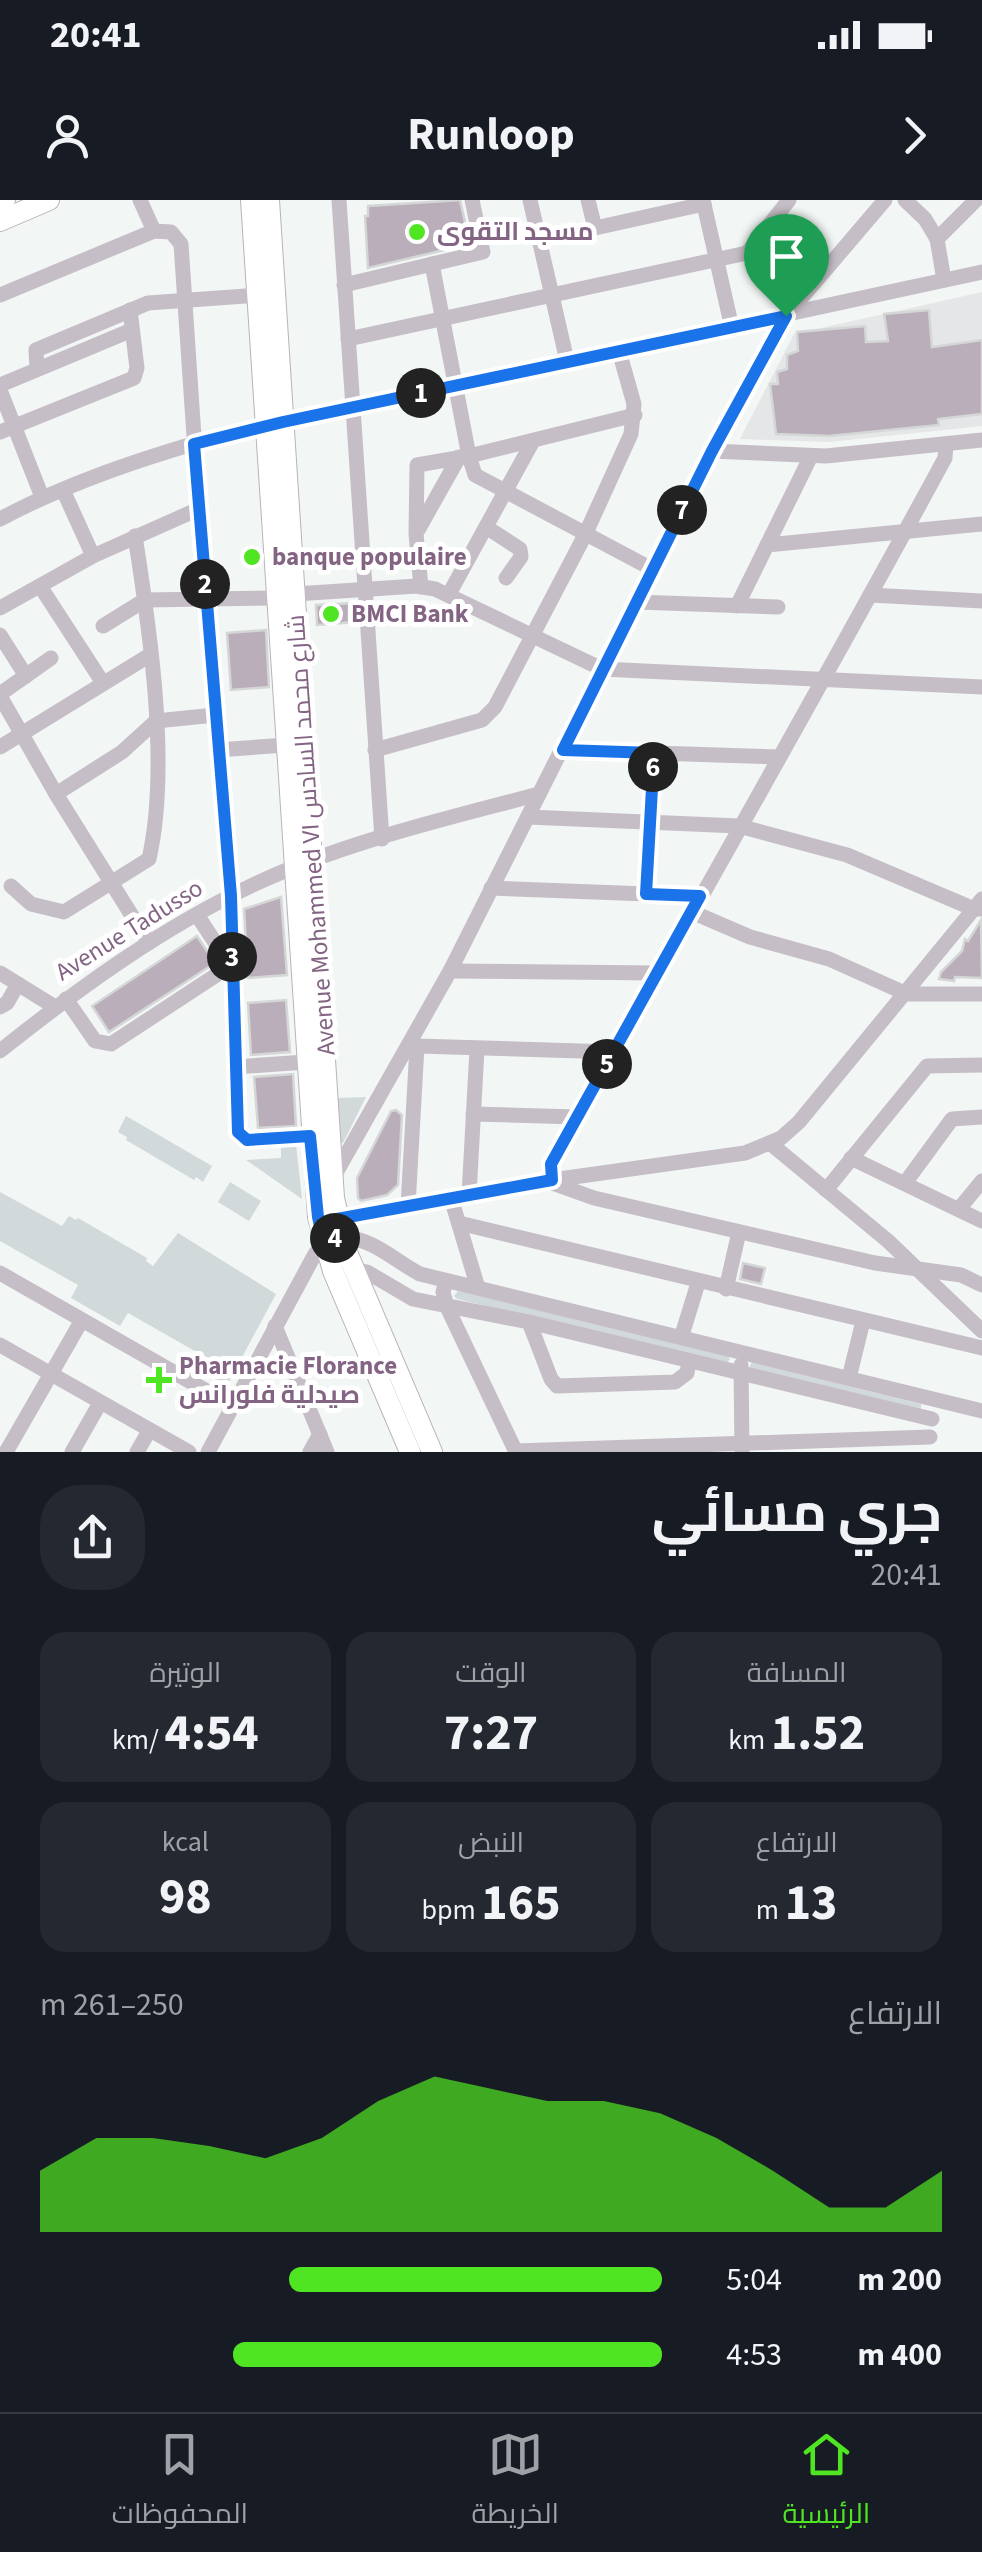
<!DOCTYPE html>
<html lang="ar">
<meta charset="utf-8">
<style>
:root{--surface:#171b24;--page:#242831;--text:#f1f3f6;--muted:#9ea1a6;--line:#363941;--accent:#50e522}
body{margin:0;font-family:"Source Sans 3",Cairo,sans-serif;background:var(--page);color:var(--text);direction:rtl;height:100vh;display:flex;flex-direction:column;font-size:38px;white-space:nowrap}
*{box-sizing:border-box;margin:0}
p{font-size:32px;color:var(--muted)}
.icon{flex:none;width:55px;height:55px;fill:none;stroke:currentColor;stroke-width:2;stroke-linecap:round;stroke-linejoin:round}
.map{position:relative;height:1252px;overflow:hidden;direction:ltr}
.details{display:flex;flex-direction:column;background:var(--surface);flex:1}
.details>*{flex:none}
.pin{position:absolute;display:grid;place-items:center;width:85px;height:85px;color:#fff;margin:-102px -42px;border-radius:50% 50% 50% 0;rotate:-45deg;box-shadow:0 0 10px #0007}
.pin .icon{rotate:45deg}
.km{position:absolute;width:50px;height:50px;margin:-25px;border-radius:50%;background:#222;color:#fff;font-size:28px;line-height:50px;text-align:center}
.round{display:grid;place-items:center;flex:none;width:105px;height:105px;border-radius:40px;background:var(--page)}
.head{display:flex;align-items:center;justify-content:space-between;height:170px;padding:0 40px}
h1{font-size:55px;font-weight:700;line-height:75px}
.stats{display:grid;grid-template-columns:repeat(3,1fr);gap:15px;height:170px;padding:10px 40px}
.stats div{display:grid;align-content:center;border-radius:25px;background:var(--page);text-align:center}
.stats b{font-size:50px;font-weight:700}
.stats small{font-size:28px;font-weight:400}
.stats p{font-size:28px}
.chart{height:280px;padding:20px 40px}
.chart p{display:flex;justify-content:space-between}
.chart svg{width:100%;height:180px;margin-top:10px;fill:var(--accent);opacity:.7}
ul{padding:0 40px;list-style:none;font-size:32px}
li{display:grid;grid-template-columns:160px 120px 1fr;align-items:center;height:75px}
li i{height:25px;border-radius:12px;background:var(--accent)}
.status{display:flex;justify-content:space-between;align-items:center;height:70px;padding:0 50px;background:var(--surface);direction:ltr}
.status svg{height:28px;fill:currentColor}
header{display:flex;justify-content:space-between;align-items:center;height:130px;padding:0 40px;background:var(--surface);font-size:45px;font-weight:700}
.dock{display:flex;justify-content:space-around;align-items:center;height:140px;border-top:2px solid var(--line);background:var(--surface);font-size:28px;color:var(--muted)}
.dock a{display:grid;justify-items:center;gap:5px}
.dock .on{color:var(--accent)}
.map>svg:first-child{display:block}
.built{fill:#e5e6e7}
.green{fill:#d1d9da}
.building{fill:#baaebb;stroke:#d4d7d6;stroke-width:2.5}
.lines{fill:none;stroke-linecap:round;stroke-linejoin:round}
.major-casing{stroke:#bab2ba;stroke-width:22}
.minor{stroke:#c6bec6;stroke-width:15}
.major{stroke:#fff;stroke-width:20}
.route-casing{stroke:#fff;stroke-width:20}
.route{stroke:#1a73e8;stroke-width:12}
.poi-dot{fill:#50e522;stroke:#fff;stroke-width:4}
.labels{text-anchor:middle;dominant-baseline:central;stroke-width:10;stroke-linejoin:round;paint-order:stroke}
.poi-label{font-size:25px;font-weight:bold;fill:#836483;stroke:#fff;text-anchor:start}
.street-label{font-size:25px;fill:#836483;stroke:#fff}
</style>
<div class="status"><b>20:41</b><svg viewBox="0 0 49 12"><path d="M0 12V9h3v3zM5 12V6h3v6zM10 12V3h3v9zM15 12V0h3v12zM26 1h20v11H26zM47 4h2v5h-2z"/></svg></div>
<header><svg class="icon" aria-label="forward" viewBox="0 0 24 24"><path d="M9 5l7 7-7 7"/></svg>Runloop<svg class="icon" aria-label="person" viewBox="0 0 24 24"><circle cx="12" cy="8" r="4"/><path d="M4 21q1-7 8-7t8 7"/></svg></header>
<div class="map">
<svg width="982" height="1252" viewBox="0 0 982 1252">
<rect width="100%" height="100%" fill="#f2f6f4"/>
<polygon class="built" points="982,92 982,226 829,242 740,239 794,134"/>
<g class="green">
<polygon points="366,897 343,943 340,943 338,898"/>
<polygon points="126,916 212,966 203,982 196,977 194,980 126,940 127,937 118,932"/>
<polygon points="296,944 302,999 246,960 281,958 281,946"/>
<polygon points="230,982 261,1001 249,1021 218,1002"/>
<polygon points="0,992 62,1026 69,1016 76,1020 78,1018 147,1058 146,1061 153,1066 178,1033 276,1094 226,1187 216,1181 223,1167 128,1113 120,1126 71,1098 78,1085 0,1041"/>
<polygon points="458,1091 728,1156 730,1159 726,1164 457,1099 454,1096"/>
<polygon points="752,1162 921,1204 921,1209 749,1168"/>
</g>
<g class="building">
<polygon points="460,0 470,44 368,68 365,16 368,16 368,6"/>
<polygon points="929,110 932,147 982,140 982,214 938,219 939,225 829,236 776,234 770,184 778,184 777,172 787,169 787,155 798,151 797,132 865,126 866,142 888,141 884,114"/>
<polygon points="355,403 356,422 317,425 316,405"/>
<polygon points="266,430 269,487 231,490 227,433"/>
<polygon points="281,697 287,775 248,778 244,709"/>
<polygon points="981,720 982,778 955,777 954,781 939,779 941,772 962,751 965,739 968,741"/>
<polygon points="197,736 215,763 109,832 92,806"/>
<polygon points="286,800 290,852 251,855 248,803"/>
<polygon points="293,874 296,926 258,928 254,877"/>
<polygon points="396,910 402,915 398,985 387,995 361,1001 358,998 357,978 391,911"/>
<polygon points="743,1063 765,1068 761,1084 740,1079"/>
</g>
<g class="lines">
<g class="major-casing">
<g id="major">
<polyline points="251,0 318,1017 333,1071 410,1252"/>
<polyline points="269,0 334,998 346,1050 432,1252"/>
<polyline points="0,2 5,0"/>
<polyline points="0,21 49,0"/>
</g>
</g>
<g class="minor">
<polyline points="140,0 154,31"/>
<polyline points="339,0 382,639"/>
<polyline points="530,0 567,161"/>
<polyline points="588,0 595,28 704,4"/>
<polyline points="703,0 732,128"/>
<polyline points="905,0 925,19 937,39"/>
<polyline points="432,64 469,256 475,275 652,369"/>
<polyline points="944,80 937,39 976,0"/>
<polyline points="344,85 483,52 472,0"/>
<polyline points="0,95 154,31 171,32 181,44 205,399 231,696 239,933 247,940 310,936"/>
<polyline points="348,139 747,53 789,0"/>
<polyline points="37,169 36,150 148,103 258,95"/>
<polyline points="0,185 132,130"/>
<polyline points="0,190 42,297"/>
<polyline points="0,232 134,178 137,168 130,110"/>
<path d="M946 244 945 258C817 495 682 729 551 965L555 984 594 998 875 1063 961 1075 982 1085"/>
<polyline points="712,251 826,256 982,240"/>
<polyline points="63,290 93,356"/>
<path d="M0 319C68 283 140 259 213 238L982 72"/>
<polyline points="486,327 520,349 521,357 506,378"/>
<polyline points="418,330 459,257"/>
<polyline points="767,345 982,324"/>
<polyline points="40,386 103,483"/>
<polyline points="421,387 416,334 417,265 469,256 635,215"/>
<polyline points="295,394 417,386 435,389 602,469 982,487"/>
<polyline points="449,394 533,241"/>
<polyline points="870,395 982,401"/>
<polyline points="636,402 778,407"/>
<polyline points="737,406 811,256"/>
<polyline points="0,408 93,356 201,308"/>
<polyline points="103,426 145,400 277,398"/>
<polyline points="0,435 26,476"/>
<polyline points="0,494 51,458"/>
<polyline points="0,496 56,594 149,743"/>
<polyline points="0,547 150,455"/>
<polyline points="218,550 286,545"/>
<polyline points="375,550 482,520 495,507 585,335 631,234 634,204 619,151"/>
<polyline points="563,550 778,557"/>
<polyline points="56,594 122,552 156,521 215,515"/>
<polyline points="528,617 739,626 847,655 974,709 982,709"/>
<path d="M11 686 31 704 64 712 149 659C170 566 150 431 135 336"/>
<polyline points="491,688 700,696"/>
<polyline points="646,694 654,553"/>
<polyline points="692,712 750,737 829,759 907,794 982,794"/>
<polyline points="450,771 657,773"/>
<polyline points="0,773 55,807"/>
<polyline points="66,799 95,841 111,844 224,770 232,768 197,715"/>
<polyline points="0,807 7,803 18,784"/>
<polyline points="412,840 417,846 613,852"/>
<path d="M0 851C79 788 163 727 255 684 345 642 445 619 539 594"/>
<polyline points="234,867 306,862"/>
<polyline points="473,914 577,917"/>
<polyline points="771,944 888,1041 982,1131"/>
<polyline points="851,958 982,1021"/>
<polyline points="333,978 450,771 712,251 786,116 885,0"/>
<polyline points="905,983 952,919 982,917"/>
<polyline points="826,990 927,866 982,865"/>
<polyline points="469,995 477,849"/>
<polyline points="451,998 478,1088"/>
<polyline points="408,1006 417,846"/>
<polyline points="959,1009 982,981"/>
<polyline points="337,1019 552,980 745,953 781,938 799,922 982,699"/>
<polyline points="459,1023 982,1148"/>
<polyline points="347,1068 367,1072 413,1099 529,1122 932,1219"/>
<polyline points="0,1073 233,1206"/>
<polyline points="446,1081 443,1092 447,1107 516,1252"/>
<polyline points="726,1089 739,1032"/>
<polyline points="529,1122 551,1179 557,1186 675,1182 687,1173 689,1161"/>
<polyline points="275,1126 327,1252"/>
<polyline points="682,1135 698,1083"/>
<polyline points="0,1145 189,1252"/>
<polyline points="741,1165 742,1252"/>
<polyline points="849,1178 863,1121"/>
<polyline points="516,1251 930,1237"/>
<polyline points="6,1252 82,1120"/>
<polyline points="72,1252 100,1203"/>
<polyline points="137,1252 149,1231"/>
<path d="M208 1252 315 1054C349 1015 387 1057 420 1074L982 1211"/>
<polyline points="310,1252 320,1234"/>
</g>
<use href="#major" class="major"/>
</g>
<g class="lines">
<g class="route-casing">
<polygon id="route" points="786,116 712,251 563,550 654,553 646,694 700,696 551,964 552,980 337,1019 342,1037 324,1044 318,1017 310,936 247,940 238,932 231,696 194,244 283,222"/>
</g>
<use href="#route" class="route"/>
</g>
<g class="poi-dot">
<circle cx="417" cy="32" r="10"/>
<circle cx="252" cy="357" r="10"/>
<circle cx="331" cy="414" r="10"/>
<path d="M154 1165h10v10h10v10h-10v10h-10v-10h-10v-10h10z"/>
</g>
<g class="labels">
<g class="poi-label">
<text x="437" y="32">مسجد التقوى</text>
<text x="272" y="357">banque populaire</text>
<text x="351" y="414">BMCI Bank</text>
<text x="179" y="1166">Pharmacie Florance<tspan x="179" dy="29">صيدلية فلورانس</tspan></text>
</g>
<g class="street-label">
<text transform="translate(311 635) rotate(-94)">Avenue Mohammed VI شارع محمد السادس</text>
<text transform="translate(129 730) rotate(-32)">Avenue Tadusso</text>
</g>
</g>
</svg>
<div class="pin" style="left:786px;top:116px;background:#1e9e55"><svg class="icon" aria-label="arrive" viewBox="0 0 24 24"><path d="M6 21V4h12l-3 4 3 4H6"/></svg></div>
<b class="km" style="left:421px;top:193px">1</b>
<b class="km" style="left:205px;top:384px">2</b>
<b class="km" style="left:232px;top:757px">3</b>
<b class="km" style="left:335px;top:1038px">4</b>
<b class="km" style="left:607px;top:864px">5</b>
<b class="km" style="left:653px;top:567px">6</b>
<b class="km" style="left:682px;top:310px">7</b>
</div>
<section class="details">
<div class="head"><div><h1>جري مسائي</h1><p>20:41</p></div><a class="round"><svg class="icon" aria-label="share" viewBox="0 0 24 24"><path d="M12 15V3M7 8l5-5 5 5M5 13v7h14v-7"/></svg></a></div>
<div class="stats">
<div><p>المسافة</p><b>1.52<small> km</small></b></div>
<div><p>الوقت</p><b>7:27</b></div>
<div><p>الوتيرة</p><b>4:54<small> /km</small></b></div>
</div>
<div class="stats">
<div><p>الارتفاع</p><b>13<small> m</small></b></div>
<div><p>النبض</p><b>165<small> bpm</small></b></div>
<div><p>kcal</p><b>98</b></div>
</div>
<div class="chart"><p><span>الارتفاع</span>250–261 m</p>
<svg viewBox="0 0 160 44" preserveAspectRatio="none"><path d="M0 44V29L10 21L20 21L30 23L40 26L50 21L60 12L70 6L80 9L90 12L100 12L110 15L120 21L130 29L140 38L150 38L160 29V44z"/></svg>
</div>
<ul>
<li><b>200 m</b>5:04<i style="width:60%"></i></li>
<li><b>400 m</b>4:53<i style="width:69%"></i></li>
</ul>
</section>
<nav class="dock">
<a class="on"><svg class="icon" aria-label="home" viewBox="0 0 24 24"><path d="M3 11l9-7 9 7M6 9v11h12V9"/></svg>الرئيسية</a>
<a><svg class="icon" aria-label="map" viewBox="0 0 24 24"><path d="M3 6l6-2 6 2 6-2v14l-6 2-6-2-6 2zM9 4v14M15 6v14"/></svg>الخريطة</a>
<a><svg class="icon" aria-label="saved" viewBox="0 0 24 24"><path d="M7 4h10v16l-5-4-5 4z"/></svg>المحفوظات</a>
</nav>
